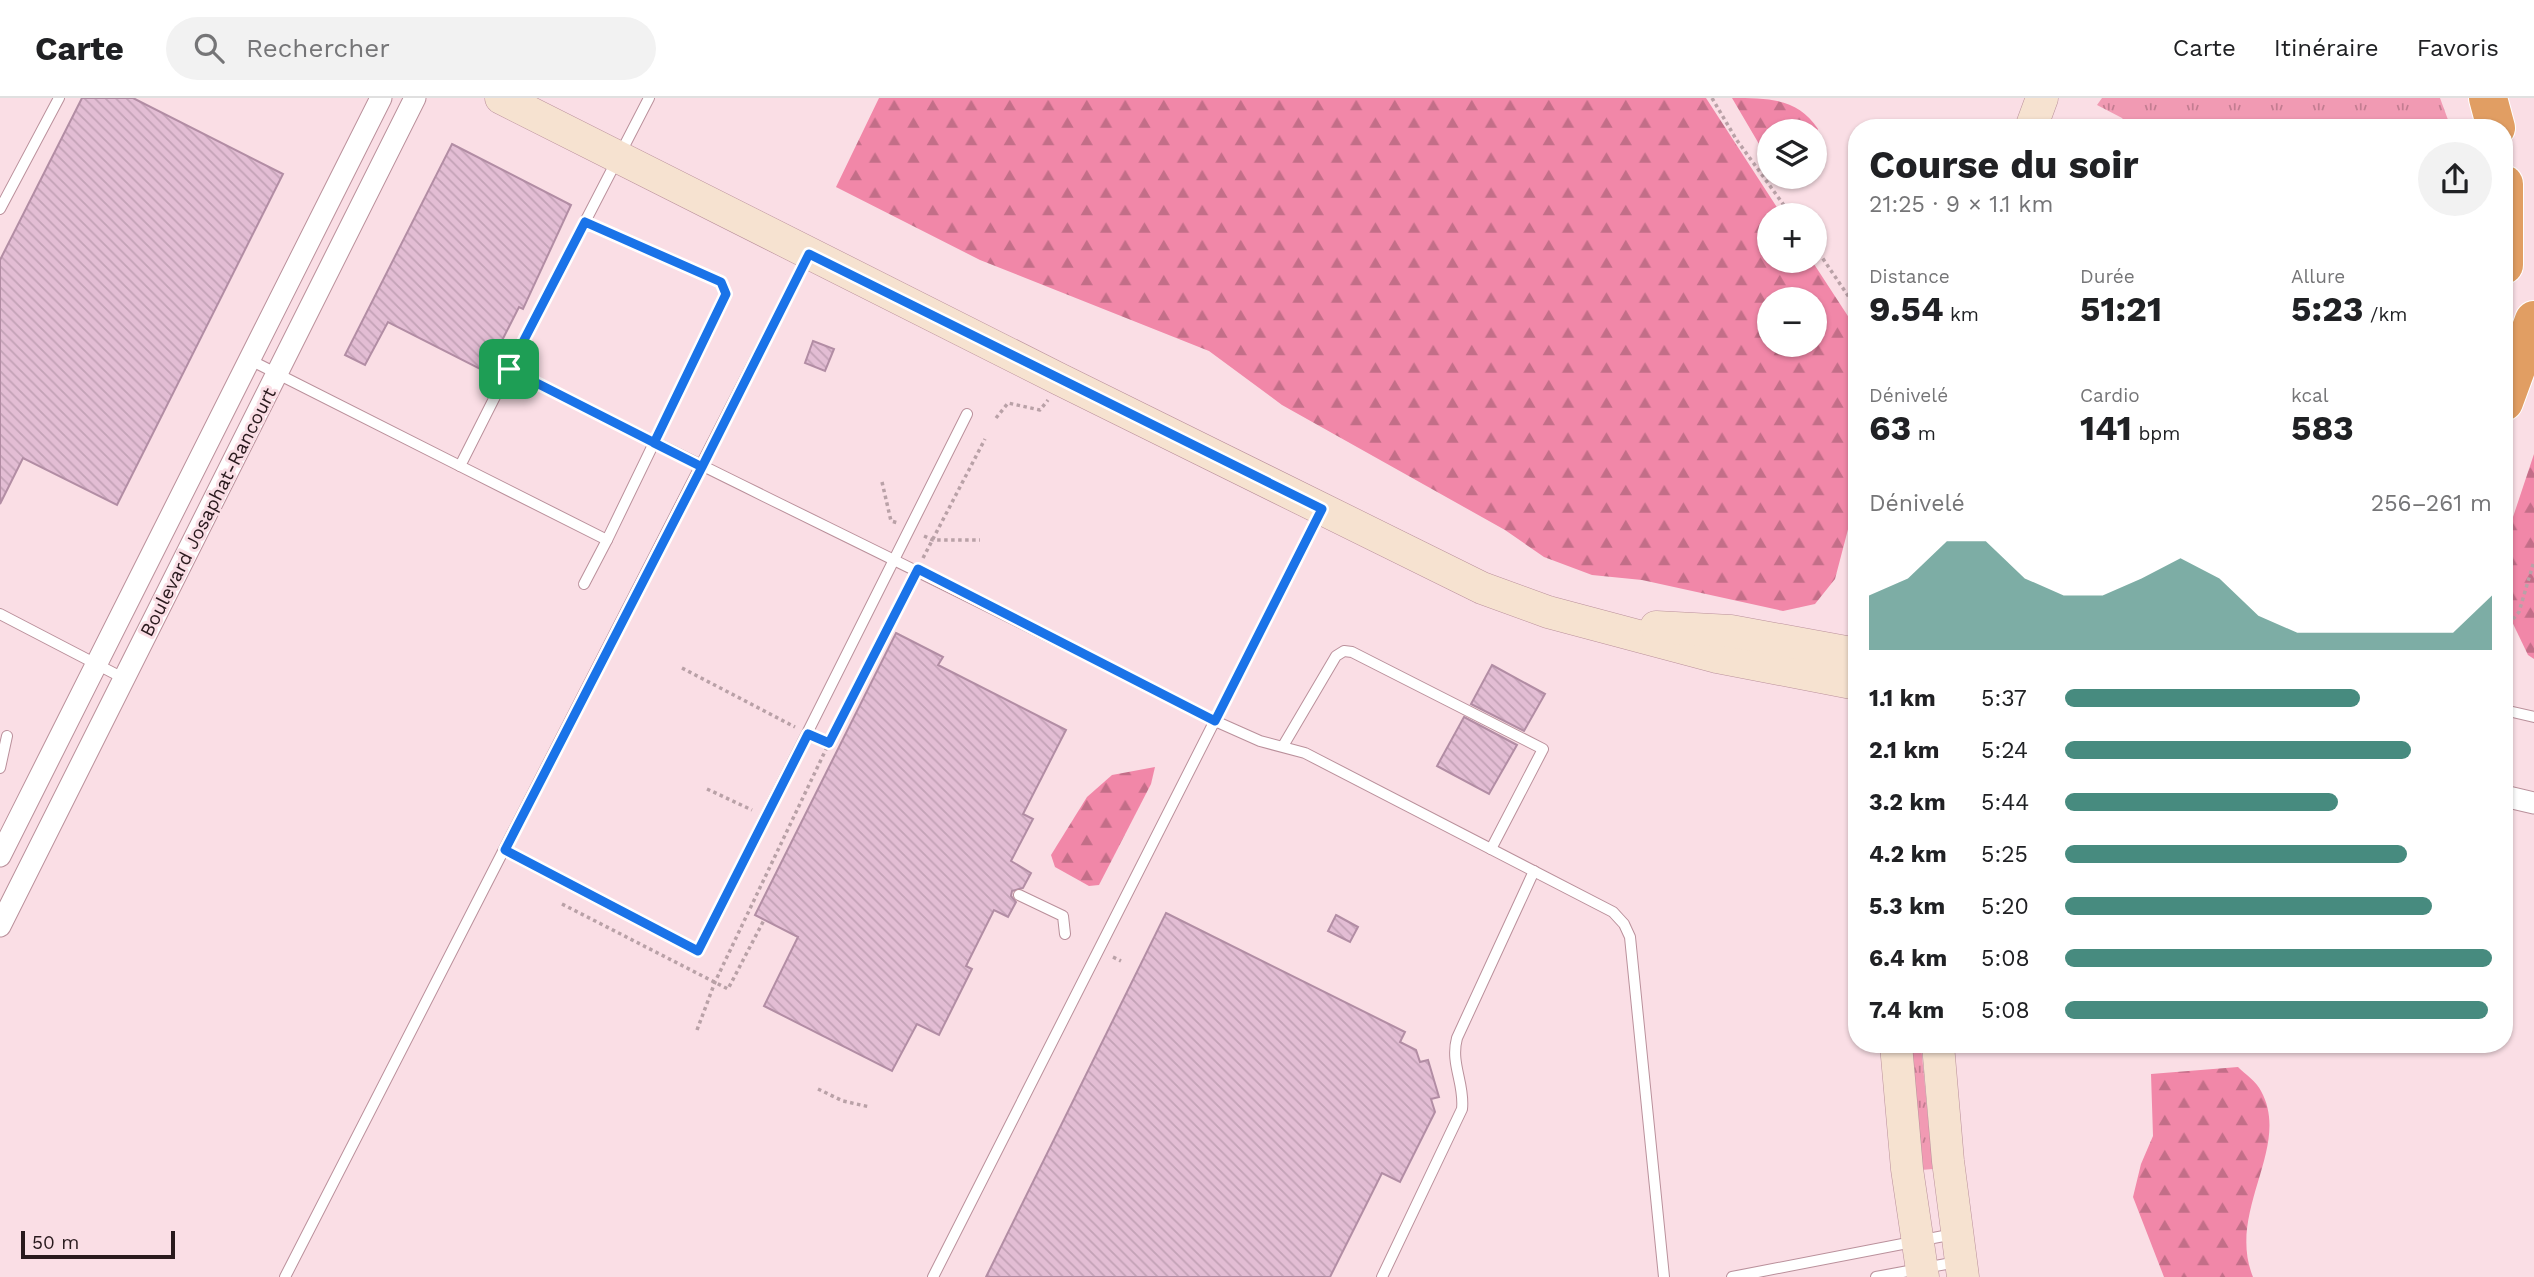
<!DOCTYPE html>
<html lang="fr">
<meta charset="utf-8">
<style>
:root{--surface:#fff;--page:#f2f2f2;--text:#202124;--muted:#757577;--line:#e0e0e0;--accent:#478b7f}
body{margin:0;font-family:"Work Sans",sans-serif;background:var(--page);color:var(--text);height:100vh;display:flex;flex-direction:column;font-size:26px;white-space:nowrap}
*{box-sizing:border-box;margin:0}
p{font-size:23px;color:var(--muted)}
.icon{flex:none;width:38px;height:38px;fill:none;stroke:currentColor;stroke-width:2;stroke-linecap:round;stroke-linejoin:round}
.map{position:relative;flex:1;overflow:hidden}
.drawer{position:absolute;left:1848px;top:21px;width:665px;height:934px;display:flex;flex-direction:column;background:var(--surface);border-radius:28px;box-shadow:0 2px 5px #0004}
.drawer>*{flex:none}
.buttons{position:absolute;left:1757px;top:21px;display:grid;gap:14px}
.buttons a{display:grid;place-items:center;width:70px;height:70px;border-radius:50%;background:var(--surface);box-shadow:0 2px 5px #0004;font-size:35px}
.scale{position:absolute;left:21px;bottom:18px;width:154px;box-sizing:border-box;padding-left:7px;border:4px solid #29191d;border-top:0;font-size:19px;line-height:24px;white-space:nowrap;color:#29191d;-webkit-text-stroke:5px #fadee5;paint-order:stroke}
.pin{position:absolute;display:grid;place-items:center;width:60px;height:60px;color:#fff;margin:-30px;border-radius:14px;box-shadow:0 4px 10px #0006}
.round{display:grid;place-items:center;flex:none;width:74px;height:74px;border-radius:37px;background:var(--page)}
.head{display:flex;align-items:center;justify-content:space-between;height:119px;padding:0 21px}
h1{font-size:38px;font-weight:700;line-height:52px}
.figures{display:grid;grid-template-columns:repeat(3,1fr);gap:10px;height:119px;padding:7px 21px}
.figures div{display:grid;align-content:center}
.figures b{font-size:35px;font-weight:700}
.figures small{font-size:19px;font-weight:400}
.figures p{font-size:19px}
.chart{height:196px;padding:14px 21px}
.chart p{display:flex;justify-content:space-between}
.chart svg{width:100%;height:126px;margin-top:7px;fill:var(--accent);opacity:.7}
ul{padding:0 21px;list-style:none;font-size:23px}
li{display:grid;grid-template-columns:112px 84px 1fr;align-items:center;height:52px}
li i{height:18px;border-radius:9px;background:var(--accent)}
header{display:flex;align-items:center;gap:42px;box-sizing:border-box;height:98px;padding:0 35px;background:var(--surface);border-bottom:2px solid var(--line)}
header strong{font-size:33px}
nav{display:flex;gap:38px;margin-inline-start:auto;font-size:24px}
.search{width:490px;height:63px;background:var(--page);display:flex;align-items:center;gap:18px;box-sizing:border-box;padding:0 24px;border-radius:38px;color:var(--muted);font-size:26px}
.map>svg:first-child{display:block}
.grass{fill:url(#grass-tufts)}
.forest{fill:url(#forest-firs);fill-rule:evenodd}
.building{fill:url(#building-back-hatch);stroke:#b28da4;stroke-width:2}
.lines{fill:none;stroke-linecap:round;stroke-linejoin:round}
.lane-casing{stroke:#ba909b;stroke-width:12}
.street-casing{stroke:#ba909b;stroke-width:23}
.secondary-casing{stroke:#ba909b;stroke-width:33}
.highway-casing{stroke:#fff;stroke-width:40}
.path{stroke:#b9a1a7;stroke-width:3.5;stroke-dasharray:3.5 3.5;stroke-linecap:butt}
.lane{stroke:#fff;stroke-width:10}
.street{stroke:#fff;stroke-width:21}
.secondary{stroke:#f6e2d0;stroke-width:32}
.highway{stroke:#e19e63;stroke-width:38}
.route-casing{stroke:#fff;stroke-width:14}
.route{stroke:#1a73e8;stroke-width:9}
.labels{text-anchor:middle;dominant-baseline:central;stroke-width:6;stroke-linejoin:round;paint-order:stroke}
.street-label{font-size:19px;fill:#29191d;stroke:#fadee5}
</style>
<header>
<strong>Carte</strong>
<div class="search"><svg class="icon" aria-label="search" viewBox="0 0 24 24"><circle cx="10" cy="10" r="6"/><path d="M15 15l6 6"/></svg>Rechercher</div>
<nav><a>Carte</a><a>Itinéraire</a><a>Favoris</a></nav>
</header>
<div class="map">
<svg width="2534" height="1179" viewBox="0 0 2534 1179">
<defs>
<pattern id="grass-tufts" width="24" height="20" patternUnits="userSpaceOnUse" patternTransform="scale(1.75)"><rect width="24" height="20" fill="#f19ab3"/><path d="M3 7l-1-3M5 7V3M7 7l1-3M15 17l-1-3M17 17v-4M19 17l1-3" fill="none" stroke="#c37d91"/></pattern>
<pattern id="forest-firs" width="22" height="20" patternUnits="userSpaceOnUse" patternTransform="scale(1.75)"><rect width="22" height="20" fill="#f187a8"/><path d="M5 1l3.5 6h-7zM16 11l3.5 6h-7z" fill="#c36e88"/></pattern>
<pattern id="building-back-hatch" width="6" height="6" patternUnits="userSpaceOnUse" patternTransform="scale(1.75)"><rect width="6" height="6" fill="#e3bdd4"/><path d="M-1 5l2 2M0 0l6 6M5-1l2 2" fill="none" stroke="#c3a2b6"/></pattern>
</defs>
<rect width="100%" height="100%" fill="#fadee5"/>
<g class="grass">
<polygon points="2102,0 2440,0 2451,30 2130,30 2122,20 2097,7"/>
<polygon points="1911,947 1921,947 1933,1071 1921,1072"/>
</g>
<g class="forest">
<path d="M879 0H1706L1782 117H1769V163H1812L1857 232V397L1835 481 1815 506 1783 513 1642 482 1592 477 1544 459 1505 432 1282 307 1209 253 980 162 836 89ZM1769 201H1815V247H1769Z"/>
<path d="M1732 0C1768 0 1798 0 1818 31L1815 41V33H1769V63Z"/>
<polygon points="2534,356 2534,561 2528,557 2504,507 2504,446"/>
<polygon points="1155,669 1151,686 1099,787 1089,788 1055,769 1051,757 1087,699 1112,677"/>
<path d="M2238 969C2245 976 2257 984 2261 993 2292 1049 2226 1113 2253 1179H2164L2133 1099 2141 1066 2153 1038 2151 976Z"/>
</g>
<g class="building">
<polygon points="82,0 133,0 283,76 117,407 23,360 0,406 0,162"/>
<polygon points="452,46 571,107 523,211 519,209 486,274 388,224 365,267 345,257"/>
<polygon points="813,243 834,251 825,273 805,265"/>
<polygon points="896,535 943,559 938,567 1066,632 1023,716 1033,721 1011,763 1031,775 1023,790 1012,793 1011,798 1016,804 1008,819 994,812 966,868 972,871 939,937 917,926 892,973 764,908 798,839 755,817"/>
<polygon points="1492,567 1545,596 1524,633 1471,606"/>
<polygon points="1464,619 1517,647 1489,696 1437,668"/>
<polygon points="1166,815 1405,934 1400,944 1416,952 1420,964 1428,962 1439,999 1431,1001 1435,1014 1400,1084 1382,1075 1330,1179 986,1179"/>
<polygon points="1336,817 1358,829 1350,844 1328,833"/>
</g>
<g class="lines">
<g class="lane-casing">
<g id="lane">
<path d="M649 0 509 271C743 390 981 502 1215 623L1260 643 1305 655 1613 814 1624 826 1630 839 1664 1179"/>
<polyline points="0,111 59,0"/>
<polyline points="250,262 460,368"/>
<polyline points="509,271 460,368 607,442 726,196 721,184 585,124"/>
<polyline points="584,486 607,442"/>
<polyline points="0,516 125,581"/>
<polyline points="2504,612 2534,619"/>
<polyline points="1283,648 1336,558 1344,553 1352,554 1543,651 1491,751"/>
<polyline points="0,670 7,638"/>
<polyline points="505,752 698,853 967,316"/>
<polyline points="1019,797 1063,818 1065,836"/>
<polyline points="285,1179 808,158"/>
<polyline points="933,1179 1321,413"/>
<path d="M1382 1179 1462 1011C1465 986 1450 966 1457 940L1534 773"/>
<polyline points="1732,1179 1954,1136"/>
<polyline points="1876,1179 1957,1164"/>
</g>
</g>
<g class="street-casing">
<g id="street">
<polyline points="2504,698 2534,705"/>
<polyline points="0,758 381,0"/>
<polyline points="0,828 415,0"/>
</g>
</g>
<g class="secondary-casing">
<g id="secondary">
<polyline points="501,0 1059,281 1482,490 1548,514 1717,559 1857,586"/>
<polyline points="2031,30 2042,0"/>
<polyline points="1656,529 1731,533 1857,556"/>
<polyline points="1896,947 1907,1071 1923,1179"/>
<polyline points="1938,947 1948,1063 1963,1179"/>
</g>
</g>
<g class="highway-casing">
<g id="highway">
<polyline points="2488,0 2496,30"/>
<polyline points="2504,86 2504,167"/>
<polyline points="2504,304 2534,222"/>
</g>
</g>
<g class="path">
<polyline points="1712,0 1736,41 1791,117"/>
<polyline points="1815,149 1857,211"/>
<polyline points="996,320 1008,305 1040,312 1048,302"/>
<polyline points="882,384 891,423 898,425"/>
<polyline points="924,438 933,442 980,442"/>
<polyline points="923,460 985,341"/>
<polyline points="2504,532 2519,514 2534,463"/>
<polyline points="682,570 795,629"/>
<polyline points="707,691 752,712"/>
<polyline points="562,806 728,891 764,822"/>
<polyline points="1113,859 1121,863"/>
<polyline points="697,932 715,884 829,645 911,486"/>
<polyline points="818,991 843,1003 870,1009"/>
</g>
<use href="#lane" class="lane"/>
<use href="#street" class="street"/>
<use href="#secondary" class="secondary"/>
<use href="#highway" class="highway"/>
</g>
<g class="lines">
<g class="route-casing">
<polyline id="route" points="509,271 702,369 505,752 698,853 808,636 829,645 918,471 1215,623 1322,411 809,156 702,369 654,345 726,196 721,184 585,124 509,271"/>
</g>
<use href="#route" class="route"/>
</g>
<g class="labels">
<g class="street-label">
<text transform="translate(208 414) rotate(-63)">Boulevard Josaphat-Rancourt</text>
</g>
</g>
</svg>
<div class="buttons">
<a><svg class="icon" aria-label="layers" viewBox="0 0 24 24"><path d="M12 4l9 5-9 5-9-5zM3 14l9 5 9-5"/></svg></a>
<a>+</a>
<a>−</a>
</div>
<div class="scale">50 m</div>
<div class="pin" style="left:509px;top:271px;background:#1e9e55"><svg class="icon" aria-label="arrive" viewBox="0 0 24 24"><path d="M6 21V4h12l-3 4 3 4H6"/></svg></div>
<section class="drawer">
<div class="head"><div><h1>Course du soir</h1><p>21:25 · 9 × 1.1 km</p></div><a class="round"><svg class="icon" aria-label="share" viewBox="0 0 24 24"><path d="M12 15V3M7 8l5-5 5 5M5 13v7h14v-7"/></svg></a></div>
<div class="figures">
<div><p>Distance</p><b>9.54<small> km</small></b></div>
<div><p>Durée</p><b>51:21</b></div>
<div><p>Allure</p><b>5:23<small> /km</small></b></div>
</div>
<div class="figures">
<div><p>Dénivelé</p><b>63<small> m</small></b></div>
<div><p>Cardio</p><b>141<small> bpm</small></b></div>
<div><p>kcal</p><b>583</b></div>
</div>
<div class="chart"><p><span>Dénivelé</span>256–261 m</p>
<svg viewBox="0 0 160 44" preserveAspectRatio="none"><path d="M0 44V25L10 19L20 6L30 6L40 19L50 25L60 25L70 19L80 12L90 19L100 32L110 38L120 38L130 38L140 38L150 38L160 25V44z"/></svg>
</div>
<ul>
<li><b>1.1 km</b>5:37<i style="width:69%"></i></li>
<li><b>2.1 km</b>5:24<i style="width:81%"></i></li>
<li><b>3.2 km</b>5:44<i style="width:64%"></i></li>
<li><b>4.2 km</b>5:25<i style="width:80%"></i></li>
<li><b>5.3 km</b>5:20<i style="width:86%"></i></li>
<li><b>6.4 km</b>5:08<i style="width:100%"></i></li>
<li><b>7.4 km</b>5:08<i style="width:99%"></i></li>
</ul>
</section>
</div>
